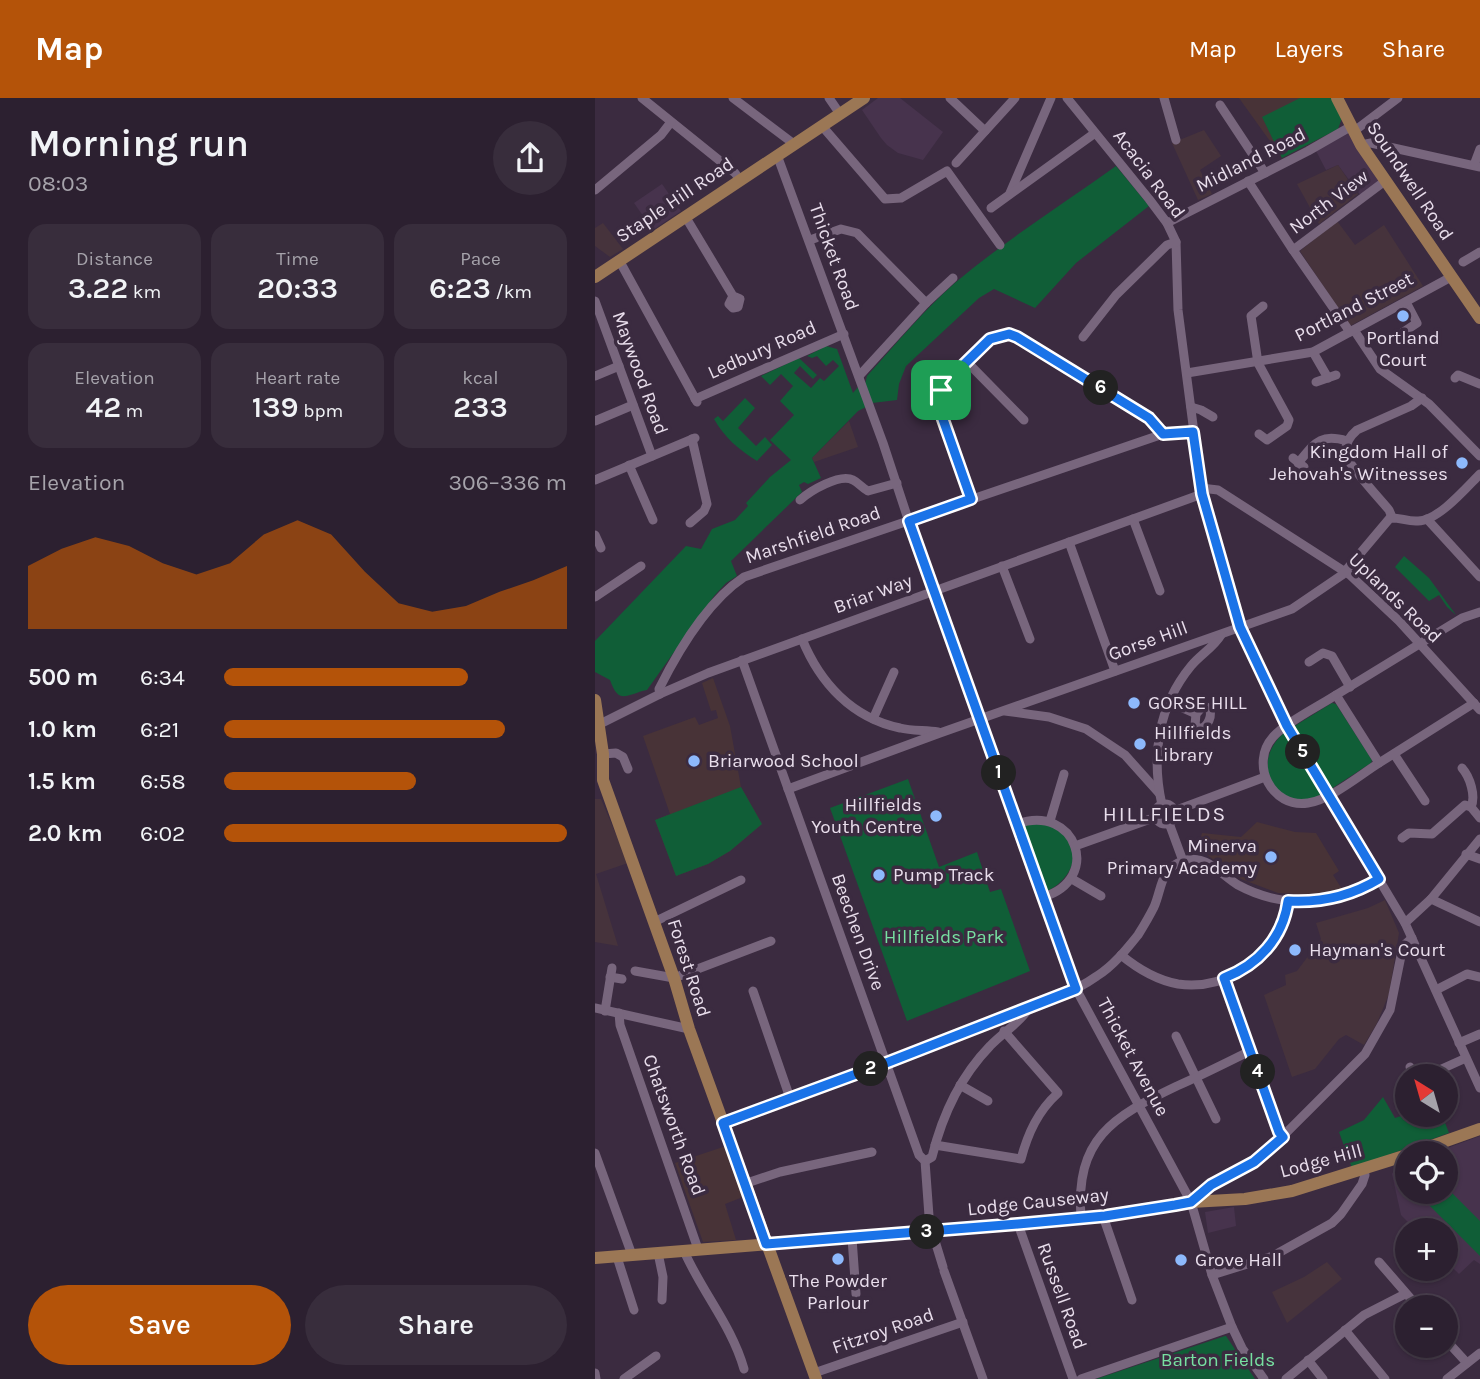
<!DOCTYPE html>
<meta charset="utf-8">
<style>
:root{--surface:#2c2030;--page:#382d3c;--text:#f1f3f6;--muted:#a6a3ab;--line:#483e4c;--accent:#b45309}
body{margin:0;font-family:Karla,sans-serif;background:var(--page);color:var(--text);height:100vh;display:flex;flex-direction:column;font-size:26px;white-space:nowrap}
*{box-sizing:border-box;margin:0}
p{font-size:23px;color:var(--muted)}
.icon{flex:none;width:38px;height:38px;fill:none;stroke:currentColor;stroke-width:2;stroke-linecap:round;stroke-linejoin:round}
.map{position:relative;flex:1;overflow:hidden}
.panel{display:flex;flex-direction:column;background:var(--surface);width:595px}
.panel>*{flex:none}
.needle{width:46px;rotate:323deg}
.controls{position:absolute;left:800px;top:966px;display:grid;gap:14px}
.controls a{display:grid;place-items:center;width:63px;height:63px;border-radius:50%;background:var(--surface);box-shadow:0 2px 5px #0004,0 0 0 2px var(--line);font-size:35px}
.pin{position:absolute;display:grid;place-items:center;width:60px;height:60px;color:#fff;margin:-30px;border-radius:14px;box-shadow:0 4px 10px #0006}
.km{position:absolute;width:35px;height:35px;margin:-18px;border-radius:50%;background:#222;color:#fff;font-size:19px;line-height:35px;text-align:center}
.round{display:grid;place-items:center;flex:none;width:74px;height:74px;border-radius:37px;background:var(--page)}
.overview{display:flex;align-items:center;justify-content:space-between;height:119px;padding:0 28px}
h1{font-size:38px;font-weight:600;line-height:52px}
.figures{display:grid;grid-template-columns:repeat(3,1fr);gap:10px;height:119px;padding:7px 28px}
.figures div{display:grid;align-content:center;border-radius:18px;background:var(--page);text-align:center}
.figures b{font-size:30px;font-weight:600}
.figures small{font-size:19px;font-weight:400}
.figures p{font-size:19px}
.chart{height:196px;padding:14px 28px}
.chart p{display:flex;justify-content:space-between}
.chart svg{width:100%;height:126px;margin-top:7px;fill:var(--accent);opacity:.7}
.action{display:flex;gap:14px;margin-top:auto;padding:14px 28px}
.action a{flex:1;height:80px;border-radius:42px;background:var(--accent);color:#fff;font-size:28px;font-weight:600;line-height:80px;text-align:center}
.action a+a{background:var(--page);color:var(--text)}
ul{padding:0 28px;list-style:none;font-size:23px}
li{display:grid;grid-template-columns:112px 84px 1fr;align-items:center;height:52px}
li i{height:18px;border-radius:9px;background:var(--accent)}
header{display:flex;align-items:center;gap:42px;box-sizing:border-box;height:98px;padding:0 35px;background:var(--accent);color:#fff}
header strong{font-size:33px}
nav{display:flex;gap:38px;margin-inline-start:auto;font-size:24px}
main{display:flex;flex:1;min-height:0}
.map>svg:first-child{display:block}
.built{fill:#47334d}
.industrial{fill:#46333c}
.education{fill:#483337}
.green{fill:#105e37}
.lines{fill:none;stroke-linecap:round;stroke-linejoin:round}
.minor{stroke:#78667d;stroke-width:9}
.major{stroke:#9b7755;stroke-width:12}
.route-casing{stroke:#fff;stroke-width:14}
.route{stroke:#1a73e8;stroke-width:9}
.poi-dot{fill:#8db9fc;stroke:#3b2b40;stroke-width:2.5}
.labels{text-anchor:middle;dominant-baseline:central;stroke-width:7;stroke-linejoin:round;paint-order:stroke}
.street-label{font-size:19px;fill:#e9deec;stroke:#3b2b40}
.poi-label{font-size:19px;fill:#e9deec;stroke:#3b2b40;text-anchor:start}
.park-label{font-size:19px;fill:#77e0a1;stroke:#3b2b40}
.neighbourhood-label{font-size:21px;letter-spacing:2px;fill:#e9deec;stroke:#3b2b40}
</style>
<header>
<strong>Map</strong>
<nav><a>Map</a><a>Layers</a><a>Share</a></nav>
</header>
<main>
<section class="panel">
<div class="overview"><div><h1>Morning run</h1><p>08:03</p></div><a class="round"><svg class="icon" aria-label="share" viewBox="0 0 24 24"><path d="M12 15V3M7 8l5-5 5 5M5 13v7h14v-7"/></svg></a></div>
<div class="figures">
<div><p>Distance</p><b>3.22<small> km</small></b></div>
<div><p>Time</p><b>20:33</b></div>
<div><p>Pace</p><b>6:23<small> /km</small></b></div>
</div>
<div class="figures">
<div><p>Elevation</p><b>42<small> m</small></b></div>
<div><p>Heart rate</p><b>139<small> bpm</small></b></div>
<div><p>kcal</p><b>233</b></div>
</div>
<div class="chart"><p><span>Elevation</span>306–336 m</p>
<svg viewBox="0 0 160 44" preserveAspectRatio="none"><path d="M0 44V22L10 16L20 12L30 15L40 21L50 25L60 21L70 11L80 6L90 11L100 24L110 35L120 38L130 36L140 31L150 27L160 22V44z"/></svg>
</div>
<ul>
<li><b>500 m</b>6:34<i style="width:71%"></i></li>
<li><b>1.0 km</b>6:21<i style="width:82%"></i></li>
<li><b>1.5 km</b>6:58<i style="width:56%"></i></li>
<li><b>2.0 km</b>6:02<i style="width:100%"></i></li>
</ul>
<div class="action"><a>Save</a><a>Share</a></div>
</section>
<div class="map">
<svg width="885" height="1281" viewBox="0 0 885 1281">
<rect width="100%" height="100%" fill="#3b2b40"/>
<g class="built">
<polygon points="283,0 305,0 348,34 328,62 303,55 292,47 286,40 267,12"/>
<polygon points="754,35 785,85 766,98 743,67 731,72 721,53"/>
<polygon points="67,86 86,113 58,132 39,105"/>
<polygon points="885,1038 885,1166 879,1162 864,1176 851,1163 850,1132 821,1132 806,1117 797,1076 800,1070 812,1066 812,1094 850,1094 850,1055 839,1055"/>
<polygon points="639,1109 641,1128 613,1135 610,1114"/>
</g>
<g class="industrial">
<polygon points="609,32 626,58 605,72 617,96 603,102 577,45"/>
<polygon points="743,67 763,96 724,126 702,86"/>
<polygon points="742,123 760,147 789,127 828,188 755,228 705,153"/>
<polygon points="8,125 28,151 15,159 0,148 0,130"/>
<polygon points="254,323 263,349 219,364 217,360"/>
<polygon points="0,701 6,701 33,765 1,776 23,848 0,844"/>
<polygon points="790,802 804,835 794,896 782,925 769,947 751,937 744,941 720,971 697,979 669,897 691,887 690,877 702,873 726,841 721,825 773,810"/>
<polygon points="732,1164 747,1181 692,1225 677,1194 709,1179"/>
</g>
<g class="education">
<polygon points="644,0 738,0 743,31 687,60"/>
<polygon points="118,580 135,628 146,689 167,726 135,753 113,766 81,778 60,722 75,716 48,638 100,619 104,627 123,620 121,612 116,613 107,585"/>
<polygon points="662,724 700,734 721,735 744,773 738,777 747,791 722,797 683,795 646,781 612,757 601,755 607,735 646,739"/>
<polygon points="131,1048 136,1071 140,1075 148,1099 130,1106 141,1142 108,1144 80,1065"/>
</g>
<g class="green">
<polygon points="705,0 738,0 747,20 743,31 687,60 667,19"/>
<path d="M521 68 554 108 481 165 440 210 399 191 384 200 311 268 304 286 302 302 277 305 270 286 272 278C301 246 329 212 361 184 411 142 468 106 521 68Z"/>
<path d="M231 248 242 251 258 295 263 289 265 291 271 309 263 313 217 360 226 380 213 386 209 384 204 387 207 394 136 463 142 478 131 485 119 498 52 592C32 596 24 608 15 582L0 574V543L91 448 106 451 117 431 140 422 153 408 151 405 175 379 196 362 175 342 199 317 185 303 198 288 186 276 175 287 166 278 204 260 222 277 218 281 205 268 199 275 216 290 225 280 229 283 244 268 238 262 231 268 222 258 217 260 212 258Z"/>
<path d="M150 300 160 310 143 330 161 348 170 339 177 347 162 363C144 352 129 339 119 321L123 318 128 323Z"/>
<polygon points="809,458 834,480 861,517 852,509 844,497 834,503 800,469"/>
<polygon points="737,605 741,606 777,662 776,665 736,691 698,629"/>
<path d="M690 634 727 697C683 717 651 667 690 634Z"/>
<polygon points="313,681 344,769 382,754 395,794 406,791 435,873 312,923 235,710"/>
<polygon points="146,689 167,726 135,753 113,766 81,778 60,722"/>
<path d="M451 725C457 729 465 733 470 738 489 759 472 784 452 793L449 791 428 730 429 727Z"/>
<polygon points="788,999 800,1020 812,1016 847,1017 854,1035 757,1070 744,1034 769,1022"/>
<polygon points="851,1089 885,1123 885,1158 821,1094 850,1094"/>
<polygon points="631,1238 660,1281 501,1281 630,1238"/>
</g>
<g class="lines">
<g class="minor">
<polyline points="47,0 140,75 145,82"/>
<polyline points="138,0 199,46"/>
<polyline points="234,0 245,16"/>
<polyline points="355,0 390,33"/>
<polyline points="472,0 554,101 572,125 581,144 583,212 607,396 645,529 692,628 810,825 885,990"/>
<polyline points="569,0 581,42"/>
<polyline points="625,7 670,75"/>
<polyline points="227,28 290,101 306,100 352,73 405,147"/>
<polyline points="758,34 803,0"/>
<polyline points="766,47 776,45 885,69"/>
<polyline points="182,57 288,345 317,433 378,597 427,746 481,891 596,1104 617,1177 637,1229 647,1250 669,1281"/>
<polyline points="361,65 420,0"/>
<polyline points="879,67 885,51"/>
<polyline points="653,83 698,152 755,234"/>
<polyline points="0,92 66,37 76,24"/>
<polyline points="415,95 456,0"/>
<polyline points="396,110 500,35"/>
<polyline points="90,118 138,198 145,201 143,209 138,210 134,206 138,198"/>
<polyline points="572,125 713,53 755,29"/>
<polyline points="215,142 246,131 262,135 331,205"/>
<polyline points="698,152 790,83"/>
<polyline points="24,162 102,304"/>
<polyline points="868,164 885,154"/>
<polyline points="0,203 57,358"/>
<polyline points="759,232 785,271 834,306 885,358"/>
<polyline points="807,235 822,225 811,204"/>
<polyline points="488,239 521,197 572,147 581,144"/>
<polyline points="718,254 733,280"/>
<polyline points="372,264 429,322"/>
<polyline points="592,275 718,254 856,179"/>
<polyline points="0,278 24,268"/>
<polyline points="264,278 331,205 358,180"/>
<polyline points="860,280 863,277 885,286"/>
<polyline points="721,284 741,277"/>
<polyline points="100,301 249,236"/>
<polyline points="596,309 606,312 618,319"/>
<polyline points="0,323 38,307"/>
<polyline points="664,336 672,342 692,328 694,322 663,265 656,218 668,208"/>
<polyline points="698,360 709,369"/>
<path d="M703 365C720 345 725 335 752 343"/>
<polyline points="34,367 58,422"/>
<polyline points="0,382 100,340"/>
<polyline points="606,390 623,392 755,477 804,523 885,612"/>
<path d="M377 401 344 310C343 281 376 260 395 241 405 236 412 235 422 239L554 320 568 336"/>
<path d="M205 402C215 393 245 375 258 382 264 385 267 390 273 393L302 385"/>
<path d="M797 419 794 412C785 401 754 368 751 357 749 346 755 338 762 332L816 308 827 300"/>
<polyline points="538,421 565,493"/>
<polyline points="832,421 885,479"/>
<polyline points="95,425 109,413 112,406 97,341"/>
<polyline points="0,437 6,450"/>
<polyline points="474,444 520,573"/>
<polyline points="407,468 435,541"/>
<polyline points="0,499 46,468"/>
<path d="M207 541C225 585 257 620 305 630 317 633 331 632 343 634"/>
<polyline points="147,562 324,1057 330,1063 334,1118"/>
<polyline points="714,564 728,555 737,558 755,589"/>
<path d="M65 596 64 591C83 553 113 503 149 479L568 336 598 334"/>
<path d="M741 597 784 665C765 677 735 702 713 705 677 711 654 666 678 639 690 625 724 608 741 597Z"/>
<polyline points="741,597 867,520 885,514"/>
<polyline points="574,604 601,616"/>
<path d="M608 608 614 610C618 617 613 629 605 631L600 627 601 616Z"/>
<polyline points="410,613 454,619 491,631 530,657 564,695"/>
<polyline points="278,621 299,574"/>
<polyline points="5,626 65,596 113,575 607,396"/>
<polyline points="8,656 21,655 28,659 33,671"/>
<polyline points="799,656 830,703"/>
<polyline points="784,665 879,605"/>
<path d="M867 670C875 679 881 698 876 709"/>
<path d="M193 691 345 635 697 511 747 477 795 420C804 419 813 424 823 423 843 423 871 390 885 376"/>
<circle cx="570" cy="716" r="10"/>
<path d="M567 707C556 658 563 608 596 568 605 557 619 549 626 537"/>
<polyline points="579,713 670,679"/>
<polyline points="455,723 469,676"/>
<polyline points="574,725 588,763"/>
<path d="M422 726C481 705 508 781 448 799"/>
<polyline points="807,740 814,735 837,736 870,707 876,709 885,720"/>
<polyline points="480,748 561,719"/>
<polyline points="871,756 885,761"/>
<polyline points="477,781 506,798"/>
<polyline points="836,801 885,824"/>
<polyline points="59,824 146,782"/>
<polyline points="810,825 836,801 885,741"/>
<path d="M526 857C543 871 561 882 583 886 635 894 686 854 693 803"/>
<polyline points="40,873 79,880 176,843"/>
<polyline points="15,879 27,881"/>
<polyline points="630,880 684,1034 689,1039"/>
<polyline points="841,892 872,876 885,879"/>
<polyline points="158,893 195,1000"/>
<polyline points="0,910 94,931"/>
<polyline points="10,913 17,870"/>
<polyline points="24,915 25,927 103,1151"/>
<polyline points="581,938 621,1021"/>
<polyline points="864,945 885,936"/>
<polyline points="815,969 819,978"/>
<polyline points="831,978 871,960"/>
<polyline points="365,987 393,1003"/>
<path d="M128 1025C214 994 300 962 386 928 424 913 468 902 502 878 518 868 531 852 543 837 548 829 554 819 559 809 567 791 565 770 588 763 611 755 626 777 643 787 689 812 741 807 784 781"/>
<path d="M340 1047 426 1061C433 1035 443 1013 463 995L409 933"/>
<polyline points="0,1055 37,1157"/>
<path d="M330 1063 337 1059C347 1018 365 979 395 948 407 935 425 925 434 910"/>
<polyline points="149,1086 185,1074 277,1054"/>
<polyline points="596,1104 616,1087 669,1057 770,956 795,912 808,848 817,840"/>
<polyline points="508,1118 537,1202"/>
<path d="M486 1120C480 1041 517 1019 582 988 607 977 631 965 655 953"/>
<polyline points="423,1126 478,1281"/>
<polyline points="337,1133 348,1169"/>
<polyline points="257,1140 261,1196"/>
<path d="M89 1153C107 1194 137 1228 149 1271"/>
<polyline points="63,1155 68,1179 67,1202"/>
<polyline points="22,1159 39,1212"/>
<polyline points="784,1164 823,1209"/>
<polyline points="349,1173 388,1281"/>
<polyline points="617,1177 678,1158 737,1125 746,1116 767,1086 770,1077 769,1072"/>
<polyline points="750,1232 790,1281"/>
<polyline points="850,1241 872,1265"/>
<polyline points="713,1262 728,1281"/>
<polyline points="0,1275 1,1281"/>
<polyline points="219,1275 368,1224"/>
<polyline points="29,1281 61,1258"/>
<polyline points="486,1281 637,1229"/>
<polyline points="691,1281 769,1217 810,1196"/>
<polyline points="852,1281 885,1255"/>
</g>
<g class="major">
<polyline points="742,0 766,47 885,220"/>
<polyline points="0,179 269,0"/>
<polyline points="0,602 8,656 8,682 79,880 94,931 221,1281"/>
<polyline points="817,1055 885,1031"/>
<polyline points="0,1160 423,1126 508,1118 596,1104 650,1101 697,1093 812,1057"/>
</g>
</g>
<g class="lines">
<g class="route-casing">
<path id="route" d="M414 236 422 239 554 320 568 336 598 334 607 396 645 529 692 628 784 781C756 798 726 805 693 803 688 840 663 867 629 880L684 1034 688 1039 659 1064 616 1087 596 1104 580 1107 510 1118 423 1126 171 1146 128 1025 291 965 481 891 314 423 376 401 344 310V300L351 284 395 241Z"/>
</g>
<use href="#route" class="route"/>
</g>
<g class="poi-dot">
<circle cx="808" cy="218" r="7"/>
<circle cx="867" cy="365" r="7"/>
<circle cx="539" cy="605" r="7"/>
<circle cx="545" cy="646" r="7"/>
<circle cx="99" cy="663" r="7"/>
<circle cx="341" cy="718" r="7"/>
<circle cx="676" cy="759" r="7"/>
<circle cx="284" cy="777" r="7"/>
<circle cx="700" cy="852" r="7"/>
<circle cx="243" cy="1161" r="7"/>
<circle cx="586" cy="1162" r="7"/>
</g>
<g class="labels">
<g class="street-label">
<text transform="translate(656 62) rotate(-27)">Midland Road</text>
<text transform="translate(554 76) rotate(53)">Acacia Road</text>
<text transform="translate(815 83) rotate(56)">Soundwell Road</text>
<text transform="translate(80 102) rotate(-34)">Staple Hill Road</text>
<text transform="translate(734 104) rotate(-37)">North View</text>
<text transform="translate(239 159) rotate(70)">Thicket Road</text>
<text transform="translate(759 209) rotate(-27)">Portland Street</text>
<text transform="translate(167 252) rotate(-24)">Ledbury Road</text>
<text transform="translate(45 275) rotate(70)">Maywood Road</text>
<text transform="translate(218 437) rotate(-19)">Marshfield Road</text>
<text transform="translate(278 496) rotate(-20)">Briar Way</text>
<text transform="translate(800 500) rotate(44)">Uplands Road</text>
<text transform="translate(553 543) rotate(-20)">Gorse Hill</text>
<text transform="translate(263 834) rotate(70)">Beechen Drive</text>
<text transform="translate(94 870) rotate(72)">Forest Road</text>
<text transform="translate(538 959) rotate(62)">Thicket Avenue</text>
<text transform="translate(79 1027) rotate(70)">Chatsworth Road</text>
<text transform="translate(726 1063) rotate(-15)">Lodge Hill</text>
<text transform="translate(443 1104) rotate(-6)">Lodge Causeway</text>
<text transform="translate(467 1198) rotate(70)">Russell Road</text>
<text transform="translate(288 1233) rotate(-19)">Fitzroy Road</text>
</g>
<g class="poi-label">
<text x="808" y="240" text-anchor="middle">Portland<tspan x="808" dy="22">Court</tspan></text>
<text x="853" y="354" text-anchor="end">Kingdom Hall of<tspan x="853" dy="22">Jehovah's Witnesses</tspan></text>
<text x="553" y="605">GORSE HILL</text>
<text x="559" y="635">Hillfields<tspan x="559" dy="22">Library</tspan></text>
<text x="113" y="663">Briarwood School</text>
<text x="327" y="707" text-anchor="end">Hillfields<tspan x="327" dy="22">Youth Centre</tspan></text>
<text x="662" y="748" text-anchor="end">Minerva<tspan x="662" dy="22">Primary Academy</tspan></text>
<text x="298" y="777">Pump Track</text>
<text x="714" y="852">Hayman's Court</text>
<text x="600" y="1162">Grove Hall</text>
<text x="243" y="1183" text-anchor="middle">The Powder<tspan x="243" dy="22">Parlour</tspan></text>
</g>
<g class="park-label">
<text x="349" y="839">Hillfields Park</text>
<text x="623" y="1262">Barton Fields</text>
</g>
<g class="neighbourhood-label">
<text x="570" y="716">HILLFIELDS</text>
</g>
</g>
</svg>
<div class="controls">
<a><svg class="needle" viewBox="-14 -14 28 28"><path d="M0-13l5 13h-10z" fill="#e53935"/><path d="M0 13l5-13h-10z" fill="#a6a3ab"/></svg></a>
<a><svg class="icon" aria-label="locate" viewBox="0 0 24 24"><circle cx="12" cy="12" r="6"/><path d="M12 2v4M12 18v4M2 12h4M18 12h4"/></svg></a>
<a>+</a>
<a>−</a>
</div>
<div class="pin" style="left:346px;top:292px;background:#1e9e55"><svg class="icon" aria-label="arrive" viewBox="0 0 24 24"><path d="M6 21V4h12l-3 4 3 4H6"/></svg></div>
<b class="km" style="left:404px;top:675px">1</b>
<b class="km" style="left:276px;top:971px">2</b>
<b class="km" style="left:332px;top:1134px">3</b>
<b class="km" style="left:663px;top:974px">4</b>
<b class="km" style="left:708px;top:654px">5</b>
<b class="km" style="left:506px;top:290px">6</b>
</div>
</main>
